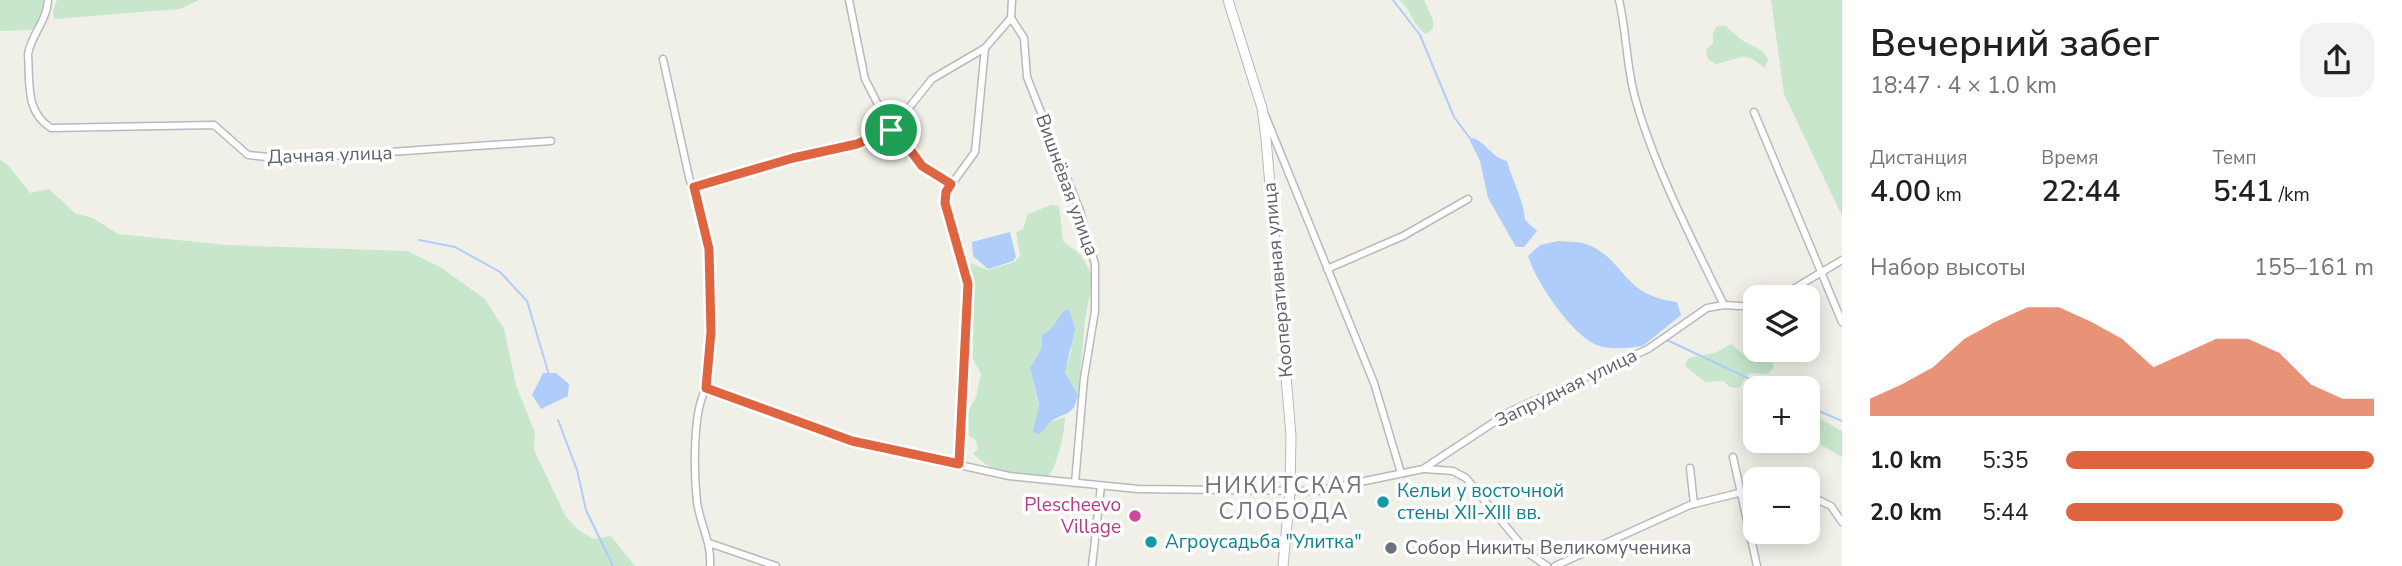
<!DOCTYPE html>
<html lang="ru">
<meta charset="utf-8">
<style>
:root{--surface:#fff;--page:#f2f2f2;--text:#202124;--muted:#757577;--accent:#df6540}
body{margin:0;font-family:"Nunito Sans",sans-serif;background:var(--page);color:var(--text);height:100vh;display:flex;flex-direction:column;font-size:26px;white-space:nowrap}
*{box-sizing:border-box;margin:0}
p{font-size:23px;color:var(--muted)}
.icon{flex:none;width:38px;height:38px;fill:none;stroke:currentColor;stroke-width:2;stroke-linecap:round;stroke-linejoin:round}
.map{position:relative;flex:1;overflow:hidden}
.side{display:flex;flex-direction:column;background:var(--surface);width:560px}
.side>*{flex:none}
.controls{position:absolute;left:1743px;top:285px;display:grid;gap:14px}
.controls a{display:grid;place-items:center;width:77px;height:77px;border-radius:14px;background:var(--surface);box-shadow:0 4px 18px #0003;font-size:35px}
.pin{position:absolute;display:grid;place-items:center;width:60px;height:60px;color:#fff;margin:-30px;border:4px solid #fff;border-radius:50%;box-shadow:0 2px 7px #0007}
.round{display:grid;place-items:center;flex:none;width:74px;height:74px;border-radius:21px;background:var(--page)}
.headline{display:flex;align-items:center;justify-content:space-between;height:119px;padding:0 28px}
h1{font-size:38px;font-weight:600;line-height:52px}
.stats{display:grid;grid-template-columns:repeat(3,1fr);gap:10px;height:119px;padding:7px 28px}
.stats div{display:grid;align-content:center}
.stats b{font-size:30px;font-weight:600}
.stats small{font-size:19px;font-weight:400}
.stats p{font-size:19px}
.chart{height:196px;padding:14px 28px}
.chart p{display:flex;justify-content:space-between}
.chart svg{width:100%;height:126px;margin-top:7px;fill:var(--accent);opacity:.7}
ul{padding:0 28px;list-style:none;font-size:23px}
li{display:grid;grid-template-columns:112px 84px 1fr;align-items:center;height:52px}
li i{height:18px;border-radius:9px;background:var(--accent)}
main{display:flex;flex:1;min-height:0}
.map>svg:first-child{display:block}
.green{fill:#c7e6cc}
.water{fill:#afcdfa}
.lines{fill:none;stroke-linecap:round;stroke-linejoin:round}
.stream{stroke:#afcdfa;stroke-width:2}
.street-casing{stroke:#b8b9be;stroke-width:9}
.secondary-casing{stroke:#b6b9be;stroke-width:11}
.street{stroke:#fff;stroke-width:6}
.secondary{stroke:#fff;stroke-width:9}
.route-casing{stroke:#fff;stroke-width:14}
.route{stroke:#df6540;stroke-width:9}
.culture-dot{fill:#0f9aa8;stroke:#fff;stroke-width:2.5}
.hotel-dot{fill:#d1479c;stroke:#fff;stroke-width:2.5}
.worship-dot{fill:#6b7280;stroke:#fff;stroke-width:2.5}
.labels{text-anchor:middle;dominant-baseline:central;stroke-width:7;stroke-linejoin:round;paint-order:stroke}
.street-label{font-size:19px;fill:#5f6267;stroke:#fff}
.culture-label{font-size:19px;fill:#0d838f;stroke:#fff;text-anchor:start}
.hotel-label{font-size:19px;fill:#b23c85;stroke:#fff;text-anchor:end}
.worship-label{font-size:19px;fill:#5b616d;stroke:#fff;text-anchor:start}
.quarter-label{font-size:23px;letter-spacing:2px;fill:#717479;stroke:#fff}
</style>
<main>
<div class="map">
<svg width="1842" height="566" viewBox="0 0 1842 566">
<rect width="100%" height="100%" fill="#f0f0e8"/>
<g class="green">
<polygon points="0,0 46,0 45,11 32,30 0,31"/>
<polygon points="57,0 199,0 180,9 54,19 53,10"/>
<path d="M1399 0H1424L1433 20V29L1426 34C1410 23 1412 9 1399 0Z"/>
<polygon points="1771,0 1842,0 1842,216 1784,94"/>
<polygon points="1717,26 1726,26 1740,39 1764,52 1768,60 1765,68 1751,58 1742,57 1716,64 1708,59 1706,50 1713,43 1713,33"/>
<polygon points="0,160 8,165 30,193 49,189 75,213 93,218 118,234 227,245 407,251 440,267 485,299 504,329 516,385 535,433 534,450 565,515 577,529 593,539 611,536 635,566 0,566"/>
<path d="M1051 205 1059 206 1063 241 1082 256 1093 278 1085 320 1078 395 1065 371 1072 349 1052 328 1042 335V347L1030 368 1039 409 1050 422 1065 417C1065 431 1057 471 1046 478L992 469 973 454 978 448 976 440 969 436 968 411 976 397 981 374 973 359 974 293 968 269 971 263 987 270 1015 262 1020 256 1016 232 1023 229 1028 214Z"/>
<polygon points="1731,344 1744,355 1763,355 1771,359 1774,368 1767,374 1749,373 1739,388 1730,387 1723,381 1705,382 1685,366 1688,358 1715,353"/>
<path d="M1808 412 1842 431V457C1818 443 1808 441 1808 412Z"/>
</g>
<g class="water">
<path d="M1473 138C1487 143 1491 157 1507 161 1512 180 1524 201 1525 220L1537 231 1524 247H1516L1488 198 1480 161 1470 141Z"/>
<polygon points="1010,232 1016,257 1013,261 988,269 973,256 972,242"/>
<path d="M1558 241C1569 242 1581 241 1591 246 1627 263 1622 295 1677 302L1681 315 1643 346C1630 348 1612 350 1599 346 1573 337 1536 282 1528 256L1540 245Z"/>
<path d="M1064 310H1069L1075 329 1065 372 1078 395C1073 418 1065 411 1050 422 1045 427 1046 431 1038 434L1033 432 1039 405 1030 368 1042 347V335L1052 328Z"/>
<polygon points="543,373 556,373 569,384 568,396 541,409 532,395"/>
</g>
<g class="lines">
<g class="stream">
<polyline points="1393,0 1420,35 1454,117 1472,141"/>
<polyline points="419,240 455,247 500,272 527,301 549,375"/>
<polyline points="1667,340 1769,388"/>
<polyline points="1808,406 1842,421"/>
<polyline points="558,420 577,470 586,510 613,566"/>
</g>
<g class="street-casing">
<g id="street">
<path d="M48 0C47 21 31 35 28 54 30 83 25 112 51 128L214 125 248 155 287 159 551 141"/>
<polyline points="849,0 865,79 891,130"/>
<path d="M1619 0C1627 33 1626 68 1636 101 1654 166 1694 244 1724 305"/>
<polyline points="1011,18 1024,38 1027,77 1080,211 1095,264 1095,311 1084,378 1075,483"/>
<path d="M663 59 689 177 709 249 711 332 707 388C692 408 694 476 697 502 700 524 712 543 710 566"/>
<polyline points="1754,112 1842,322"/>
<polyline points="1265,115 1374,383 1401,473"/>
<polyline points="894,128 922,167 951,184"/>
<polyline points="694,187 793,157 857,144 891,130 932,79 985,48 1011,18 1012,0"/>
<polyline points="1327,269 1403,236 1468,199"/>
<polyline points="1778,298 1842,260"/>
<polyline points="707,388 852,441 1009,476 1138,489 1317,491 1423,469 1511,411 1648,349 1707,308 1724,305 1755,307"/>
<polyline points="1733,457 1757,566"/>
<polyline points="959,464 968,284 945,203 946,192 975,152 985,48"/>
<polyline points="1690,468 1694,504"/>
<polyline points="1425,469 1453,471 1466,478 1528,553 1547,566"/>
<polyline points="1808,495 1831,506 1842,522"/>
<polyline points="709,543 776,566"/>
<polyline points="1092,566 1101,486"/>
<polyline points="1555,566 1690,505 1755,489"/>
</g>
</g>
<g class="secondary-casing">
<polyline id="secondary" points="1228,0 1262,108 1266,138 1291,436 1290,492 1283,566"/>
</g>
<use href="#street" class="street"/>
<use href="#secondary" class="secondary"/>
</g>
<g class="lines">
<g class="route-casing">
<polygon id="route" points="894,128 922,166 951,184 946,192 945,203 968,284 959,464 852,441 706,388 711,332 709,249 694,187 793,158 857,144"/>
</g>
<use href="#route" class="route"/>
</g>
<g class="culture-dot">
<circle cx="1383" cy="502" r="7"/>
<circle cx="1151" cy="542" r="7"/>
</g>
<circle class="hotel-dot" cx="1135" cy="516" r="7"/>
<circle class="worship-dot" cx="1391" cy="548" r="7"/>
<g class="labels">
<g class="street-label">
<text transform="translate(330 155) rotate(-2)">Дачная улица</text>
<text transform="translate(1067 185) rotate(70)">Вишнёвая улица</text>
<text transform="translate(1278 280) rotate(-95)">Кооперативная улица</text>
<text transform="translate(1566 388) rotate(-26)">Запрудная улица</text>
</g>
<g class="culture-label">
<text x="1397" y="491">Кельи у восточной<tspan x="1397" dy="22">стены XII-XIII вв.</tspan></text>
<text x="1165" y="542">Агроусадьба "Улитка"</text>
</g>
<g class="hotel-label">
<text x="1121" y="505">Plescheevo<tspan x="1121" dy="22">Village</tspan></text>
</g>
<g class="worship-label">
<text x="1405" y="548">Собор Никиты Великомученика</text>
</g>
<g class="quarter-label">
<text x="1284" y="485">НИКИТСКАЯ<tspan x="1284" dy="26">СЛОБОДА</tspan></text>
</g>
</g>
</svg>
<div class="controls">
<a><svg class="icon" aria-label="layers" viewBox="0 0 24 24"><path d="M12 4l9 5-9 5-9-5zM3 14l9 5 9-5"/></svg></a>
<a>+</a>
<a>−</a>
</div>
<div class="pin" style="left:891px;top:130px;background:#1e9e55"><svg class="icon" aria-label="arrive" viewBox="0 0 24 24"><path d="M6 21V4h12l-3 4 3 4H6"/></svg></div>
</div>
<section class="side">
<div class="headline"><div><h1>Вечерний забег</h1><p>18:47 · 4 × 1.0 km</p></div><a class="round"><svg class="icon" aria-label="share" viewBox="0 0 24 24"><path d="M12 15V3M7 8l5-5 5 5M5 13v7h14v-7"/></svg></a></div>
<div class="stats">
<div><p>Дистанция</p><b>4.00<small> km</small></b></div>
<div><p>Время</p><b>22:44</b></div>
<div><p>Темп</p><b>5:41<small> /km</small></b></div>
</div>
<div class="chart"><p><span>Набор высоты</span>155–161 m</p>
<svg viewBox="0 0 160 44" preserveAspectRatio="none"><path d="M0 44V38L10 33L20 27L30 17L40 11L50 6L60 6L70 11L80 17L90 27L100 22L110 17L120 17L130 22L140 33L150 38L160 38V44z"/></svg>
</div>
<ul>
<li><b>1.0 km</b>5:35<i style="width:100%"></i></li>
<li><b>2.0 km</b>5:44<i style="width:90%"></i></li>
</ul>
</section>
</main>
